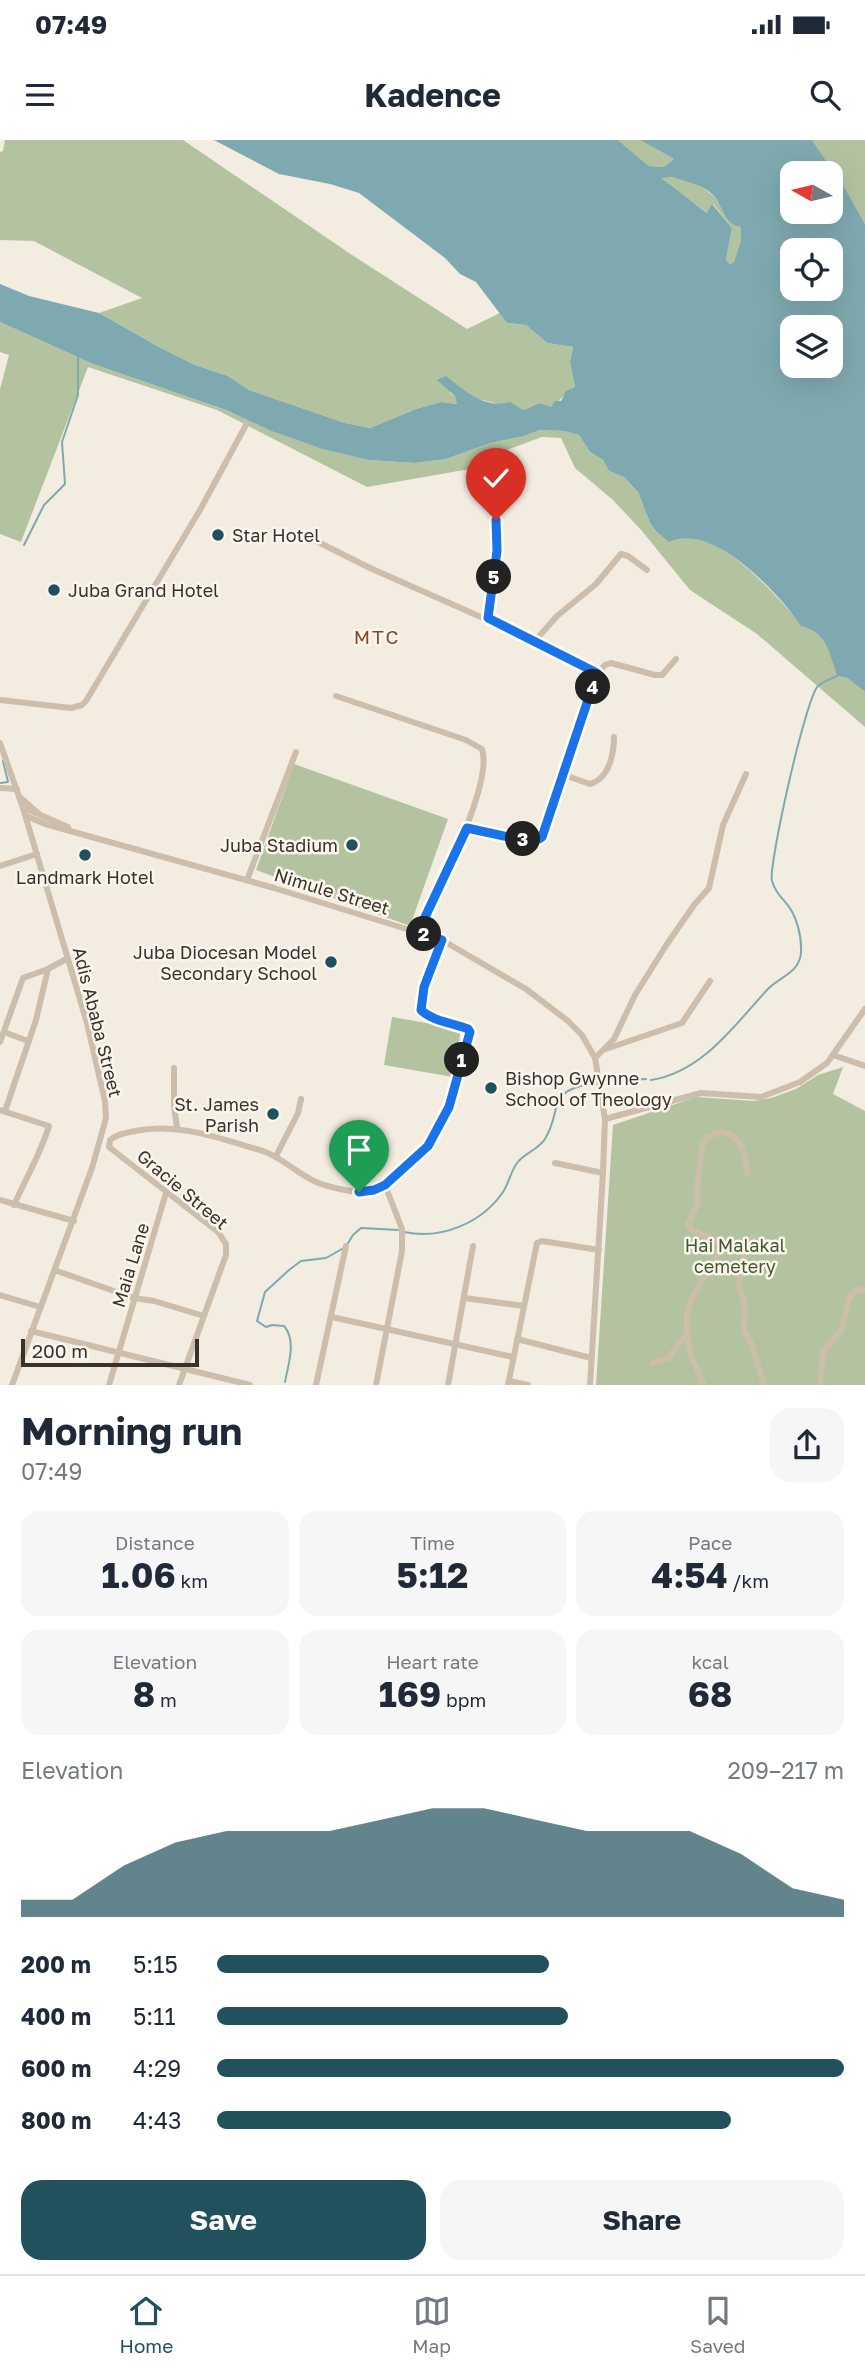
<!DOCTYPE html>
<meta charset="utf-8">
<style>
:root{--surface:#fff;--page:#f6f6f7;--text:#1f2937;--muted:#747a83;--line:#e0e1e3;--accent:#20515c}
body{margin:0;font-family:"Golos Text",sans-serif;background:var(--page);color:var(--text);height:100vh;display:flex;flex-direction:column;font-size:26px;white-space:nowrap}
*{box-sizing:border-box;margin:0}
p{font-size:23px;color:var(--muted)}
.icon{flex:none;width:38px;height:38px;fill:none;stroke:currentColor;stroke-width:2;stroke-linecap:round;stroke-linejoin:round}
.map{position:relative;height:1245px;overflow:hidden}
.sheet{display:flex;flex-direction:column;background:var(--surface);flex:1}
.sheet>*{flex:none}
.needle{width:46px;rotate:278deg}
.buttons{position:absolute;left:780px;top:21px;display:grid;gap:14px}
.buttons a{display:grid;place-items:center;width:63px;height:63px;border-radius:14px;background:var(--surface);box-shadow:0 7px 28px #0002;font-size:35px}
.scale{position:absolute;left:21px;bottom:18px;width:178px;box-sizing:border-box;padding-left:7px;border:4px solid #3a312b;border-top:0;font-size:19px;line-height:24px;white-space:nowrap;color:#3a312b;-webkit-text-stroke:5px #faf6ed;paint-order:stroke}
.pin{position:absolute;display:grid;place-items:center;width:60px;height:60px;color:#fff;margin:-72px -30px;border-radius:50% 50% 50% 0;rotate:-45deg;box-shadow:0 0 7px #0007}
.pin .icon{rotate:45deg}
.km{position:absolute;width:35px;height:35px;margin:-18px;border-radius:50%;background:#222;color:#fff;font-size:19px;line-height:35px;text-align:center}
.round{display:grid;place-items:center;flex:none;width:74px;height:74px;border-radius:21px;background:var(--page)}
.head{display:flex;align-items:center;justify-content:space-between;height:119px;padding:0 21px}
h1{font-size:38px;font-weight:700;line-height:52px}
.figures{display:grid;grid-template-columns:repeat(3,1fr);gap:10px;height:119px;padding:7px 21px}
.figures div{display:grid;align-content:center;border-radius:18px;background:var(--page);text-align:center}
.figures b{font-size:35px;font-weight:700}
.figures small{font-size:19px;font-weight:400}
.figures p{font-size:19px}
.chart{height:196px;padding:14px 21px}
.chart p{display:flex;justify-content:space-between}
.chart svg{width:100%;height:126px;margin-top:7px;fill:var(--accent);opacity:.7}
.button{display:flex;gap:14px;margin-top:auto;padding:14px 21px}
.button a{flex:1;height:80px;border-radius:21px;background:var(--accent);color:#fff;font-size:28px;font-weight:700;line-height:80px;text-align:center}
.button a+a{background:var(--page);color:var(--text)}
ul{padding:0 21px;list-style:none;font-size:23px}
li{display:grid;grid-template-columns:112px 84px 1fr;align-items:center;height:52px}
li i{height:18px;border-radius:9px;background:var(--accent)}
.status{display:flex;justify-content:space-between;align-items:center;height:49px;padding:0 35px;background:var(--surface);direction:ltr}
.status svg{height:19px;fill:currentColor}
header{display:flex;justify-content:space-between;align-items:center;height:91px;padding:0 21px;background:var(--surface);font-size:32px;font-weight:700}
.menu{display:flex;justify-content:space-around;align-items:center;height:98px;border-top:2px solid var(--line);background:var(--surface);font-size:19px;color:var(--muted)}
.menu a{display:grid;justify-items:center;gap:4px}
.menu .on{color:var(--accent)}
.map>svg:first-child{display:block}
.green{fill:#b3c3a0}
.water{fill:#7fa9b0;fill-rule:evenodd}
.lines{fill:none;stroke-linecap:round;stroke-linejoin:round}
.stream{stroke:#7fa9b0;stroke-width:2}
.minor{stroke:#ccbeab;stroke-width:6}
.route-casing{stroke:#fff;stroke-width:14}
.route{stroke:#1a73e8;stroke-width:9}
.poi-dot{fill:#20515c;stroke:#faf6ed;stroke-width:2.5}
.labels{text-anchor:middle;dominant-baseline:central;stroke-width:5;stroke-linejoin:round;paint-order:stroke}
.poi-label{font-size:18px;fill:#3a312b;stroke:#faf6ed;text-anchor:start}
.street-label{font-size:18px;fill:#3a312b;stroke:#faf6ed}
.park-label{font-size:18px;fill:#44582e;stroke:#faf6ed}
.neighbourhood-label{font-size:19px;letter-spacing:2px;fill:#894724;stroke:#faf6ed}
</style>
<div class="status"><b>07:49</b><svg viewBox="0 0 49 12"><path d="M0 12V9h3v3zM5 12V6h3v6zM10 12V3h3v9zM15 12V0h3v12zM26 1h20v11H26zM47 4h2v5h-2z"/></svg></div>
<header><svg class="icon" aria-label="menu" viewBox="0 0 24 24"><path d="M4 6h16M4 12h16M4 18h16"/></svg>Kadence<svg class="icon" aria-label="search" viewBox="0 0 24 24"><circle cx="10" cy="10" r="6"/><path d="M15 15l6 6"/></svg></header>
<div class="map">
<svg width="865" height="1245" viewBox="0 0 865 1245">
<rect width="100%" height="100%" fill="#f3ece0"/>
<g class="green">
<path d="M5 0H183L352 115 467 189 500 173 507 183 526 185 547 203 573 207 570 222 575 247C564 252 561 261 551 268L540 263 523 270 449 252 455 256 458 264 441 262 416 269 370 288 345 283 249 250 228 236 195 225 159 207 99 173 142 158 34 101 0 100V12L3 11Z"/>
<polygon points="618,0 640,0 674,19 664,27 649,26"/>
<polygon points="812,0 865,0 865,84 846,50"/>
<path d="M662 37C681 36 705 45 717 60 725 70 723 84 741 86V100L734 122 730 124 726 120 732 88 713 64 708 73 661 40Z"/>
<path d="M0 182 93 224 226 270 271 291 322 309 368 320 415 323 446 319 490 303 524 296 540 290 564 291 579 295 590 312 603 320 609 331 624 337 638 352 650 383 656 391 669 401C714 382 769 449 795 477 803 486 814 487 824 501 831 510 833 525 837 536L847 538 865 552V587L757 494 690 450 642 391 613 360 575 328 561 298 542 297 496 314 470 329 367 347 217 270 88 227 21 402 0 394V249L9 215 0 212Z"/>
<polygon points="294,624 448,679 410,786 256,730"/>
<polygon points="392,877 461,889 453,937 384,925"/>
<polygon points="843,927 833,954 865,971 865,1245 596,1245 613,985 696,957 754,961 771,958 796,949 818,935"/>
</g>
<path class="water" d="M214 0H618L649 26 664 27 674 19 640 0H812L846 50 865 84V552L847 538 837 536C829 512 827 492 801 486 779 454 713 381 669 402L656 391 650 383 638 352 624 337 609 331 603 320 590 312 579 295 564 291 540 290 524 296 490 303 446 319 415 323 368 320 322 309 271 291 226 270 93 224 0 182V144L29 156 99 173 159 207 195 225 228 236 249 250 345 283 370 288 416 269 441 262 457 264 455 256 437 240 446 236C465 251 484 269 510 262L523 270 540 263 551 267 555 261H561L566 251 575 247 570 222 573 207 547 203 526 185 507 183 476 142 460 134 445 118 359 53 330 44 279 34ZM831 33V72H793V33ZM671 37C685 41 701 44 712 54 724 65 722 84 741 87V100L734 122 730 124 726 120 732 88 712 64 707 73 661 38ZM831 110V149H793V110ZM831 187V226H793V187Z"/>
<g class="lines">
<g class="stream">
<polyline points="24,405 44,365 65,344 62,302 78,255 78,217"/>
<polyline points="0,643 8,642 3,621"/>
<path d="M651 940C702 932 734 886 766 851 778 837 799 834 801 813 802 798 797 775 786 763 780 756 775 751 772 741 768 726 806 557 818 546 822 542 831 539 837 536"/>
<polyline points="601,942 646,939"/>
<path d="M404 1092C441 1100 482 1083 503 1052 509 1043 510 1033 517 1023 524 1013 538 1010 545 999 564 967 544 953 592 943"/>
<polyline points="348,1103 353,1095 361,1088 398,1090"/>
<path d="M285 1242C288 1225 297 1201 284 1186L272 1185 266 1187 257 1181 265 1152 289 1130 301 1121 326 1118 342 1109"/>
</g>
<g class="minor">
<polyline points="300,393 370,428 490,481"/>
<polyline points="535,501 557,476 596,444 621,414 628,416 647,430"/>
<polyline points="597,533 605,525 611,523 655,535 662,535 676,519"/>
<path d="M336 556 466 600 482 609C494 645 435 755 418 792"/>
<polyline points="0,560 71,568 82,565 86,561 200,370 246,285"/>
<polyline points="0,603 23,668 87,883 105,961 106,978 92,1028 12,1245"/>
<path d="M564 635 590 644C609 639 614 614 614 597"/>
<polyline points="0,648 17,649"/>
<polyline points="21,658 39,674"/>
<polyline points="24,668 68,687"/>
<polyline points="26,676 45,684 274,748 442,800 526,849 568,881 582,895 595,918 605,979 603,1033 590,1245"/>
<polyline points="467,688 513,698 539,699 542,697 597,533 488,478 497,411 495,351"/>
<polyline points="0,726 37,714"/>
<polyline points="247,740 296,612"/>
<polyline points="4,892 28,901"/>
<polyline points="0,902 23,838 48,829 68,818"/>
<polyline points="606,909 682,883 710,841"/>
<polyline points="833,915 865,926"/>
<polyline points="595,918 614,899 635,855 667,804 694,765 709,748 723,685 746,634"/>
<polyline points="174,928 174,966 177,988"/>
<path d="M0 970 49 986C40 1015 26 1038 14 1065"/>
<polyline points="5,971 36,880 48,829"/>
<polyline points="605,979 701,953 761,957 800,942 827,923 865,869"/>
<polyline points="276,1016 298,973 301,959"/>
<polyline points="555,1023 603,1033"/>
<polyline points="0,1060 74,1081"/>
<polyline points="753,1098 741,1122 739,1146 745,1164 744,1191 751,1203 764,1245"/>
<polyline points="54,1130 134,1158 154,1161 204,1176"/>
<polyline points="0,1155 40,1167"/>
<polyline points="464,1158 524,1166"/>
<polyline points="332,1177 513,1217"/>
<polyline points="31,1191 250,1245"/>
<polyline points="687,1193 690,1214 704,1245"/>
<polyline points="517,1199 591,1218"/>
<path d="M653 1223 668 1218 687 1193V1173L692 1158 722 1108 719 1102 692 1090 688 1084 698 1063 697 1048 703 1002 707 997 721 992C744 996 745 1014 747 1033"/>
<polyline points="509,1241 528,1245"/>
<polyline points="109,1245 166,1053"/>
<path d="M179 1245 226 1115V1104L218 1092 109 1007 110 1000C117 994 126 993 135 991 179 982 221 999 263 1011 282 1018 296 1032 314 1041 324 1046 339 1049 350 1051 372 1055 388 1044 402 1029 411 1021 423 1013 430 1004 452 971 459 930 470 892L469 889C453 883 432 881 420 870L424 847 442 800"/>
<polyline points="316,1245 346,1106"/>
<polyline points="376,1245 402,1111 402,1089 385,1045"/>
<polyline points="448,1245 473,1106"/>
<polyline points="508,1245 537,1103 542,1101 599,1110"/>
<polyline points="820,1245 823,1211 841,1191 849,1158 856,1151 865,1149"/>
</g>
</g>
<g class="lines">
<g class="route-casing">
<path id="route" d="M359 1052 374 1050 385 1045 428 1006 449 967 470 892 468 889C453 883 432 881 421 870L424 847 442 800 418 792 467 688 513 698 539 699 542 697 597 533 488 478 497 411 496 380"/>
</g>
<use href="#route" class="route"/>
</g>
<g class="poi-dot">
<circle cx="218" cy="395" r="7"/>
<circle cx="54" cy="450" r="7"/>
<circle cx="352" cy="705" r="7"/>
<circle cx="85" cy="715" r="7"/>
<circle cx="331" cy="822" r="7"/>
<circle cx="491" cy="948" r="7"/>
<circle cx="273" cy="974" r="7"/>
</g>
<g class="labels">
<g class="poi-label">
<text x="232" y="395">Star Hotel</text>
<text x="68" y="450">Juba Grand Hotel</text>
<text x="338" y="705" text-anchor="end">Juba Stadium</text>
<text x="85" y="737" text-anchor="middle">Landmark Hotel</text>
<text x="317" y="812" text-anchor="end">Juba Diocesan Model<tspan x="317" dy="21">Secondary School</tspan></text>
<text x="505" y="938">Bishop Gwynne<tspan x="505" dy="21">School of Theology</tspan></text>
<text x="259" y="964" text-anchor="end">St. James<tspan x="259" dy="21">Parish</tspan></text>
</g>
<g class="street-label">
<text transform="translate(332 751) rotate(17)">Nimule Street</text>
<text transform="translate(98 882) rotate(76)">Adis Ababa Street</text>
<text transform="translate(183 1049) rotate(40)">Gracie Street</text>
<text transform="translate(130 1125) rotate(-73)">Maia Lane</text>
</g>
<g class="park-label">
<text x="735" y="1105">Hai Malakal<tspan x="735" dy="21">cemetery</tspan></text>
</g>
<g class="neighbourhood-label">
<text x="377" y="496">MTC</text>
</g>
</g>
</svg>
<div class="buttons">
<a><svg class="needle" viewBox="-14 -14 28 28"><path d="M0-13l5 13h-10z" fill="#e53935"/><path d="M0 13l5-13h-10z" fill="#747a83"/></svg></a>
<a><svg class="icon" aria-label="locate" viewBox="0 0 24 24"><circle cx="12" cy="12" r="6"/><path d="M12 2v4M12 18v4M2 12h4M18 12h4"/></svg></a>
<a><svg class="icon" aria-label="layers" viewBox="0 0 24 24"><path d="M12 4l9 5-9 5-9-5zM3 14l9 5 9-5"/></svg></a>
</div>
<div class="scale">200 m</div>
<div class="pin" style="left:359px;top:1052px;background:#1e9e55"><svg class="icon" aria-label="arrive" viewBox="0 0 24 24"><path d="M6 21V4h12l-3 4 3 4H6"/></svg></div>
<div class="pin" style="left:496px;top:380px;background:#d93025"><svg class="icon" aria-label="check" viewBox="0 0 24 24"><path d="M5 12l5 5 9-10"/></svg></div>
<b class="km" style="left:462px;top:920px">1</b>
<b class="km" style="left:424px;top:794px">2</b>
<b class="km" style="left:523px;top:699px">3</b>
<b class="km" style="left:593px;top:547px">4</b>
<b class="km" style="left:494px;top:437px">5</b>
</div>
<section class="sheet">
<div class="head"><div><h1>Morning run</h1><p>07:49</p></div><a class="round"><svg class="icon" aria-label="share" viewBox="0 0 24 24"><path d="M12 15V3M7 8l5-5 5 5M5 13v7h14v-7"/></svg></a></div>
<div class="figures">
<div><p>Distance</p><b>1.06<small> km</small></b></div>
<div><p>Time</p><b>5:12</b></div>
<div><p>Pace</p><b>4:54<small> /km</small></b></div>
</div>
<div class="figures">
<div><p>Elevation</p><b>8<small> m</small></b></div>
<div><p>Heart rate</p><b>169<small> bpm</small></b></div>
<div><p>kcal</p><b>68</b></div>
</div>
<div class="chart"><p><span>Elevation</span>209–217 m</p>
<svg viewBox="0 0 160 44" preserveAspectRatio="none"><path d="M0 44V38L10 38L20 26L30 18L40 14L50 14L60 14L70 10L80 6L90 6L100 10L110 14L120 14L130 14L140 22L150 34L160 38V44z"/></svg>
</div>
<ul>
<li><b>200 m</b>5:15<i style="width:53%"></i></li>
<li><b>400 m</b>5:11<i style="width:56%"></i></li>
<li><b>600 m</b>4:29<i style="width:100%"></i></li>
<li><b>800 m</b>4:43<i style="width:82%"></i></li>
</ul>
<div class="button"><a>Save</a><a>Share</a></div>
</section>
<nav class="menu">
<a class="on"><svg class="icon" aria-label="home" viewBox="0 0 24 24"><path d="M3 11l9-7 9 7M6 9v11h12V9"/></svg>Home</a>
<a><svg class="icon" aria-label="map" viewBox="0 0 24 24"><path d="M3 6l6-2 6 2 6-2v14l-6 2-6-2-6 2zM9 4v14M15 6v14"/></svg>Map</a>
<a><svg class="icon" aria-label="saved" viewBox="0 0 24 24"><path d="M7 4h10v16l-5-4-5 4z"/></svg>Saved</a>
</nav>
